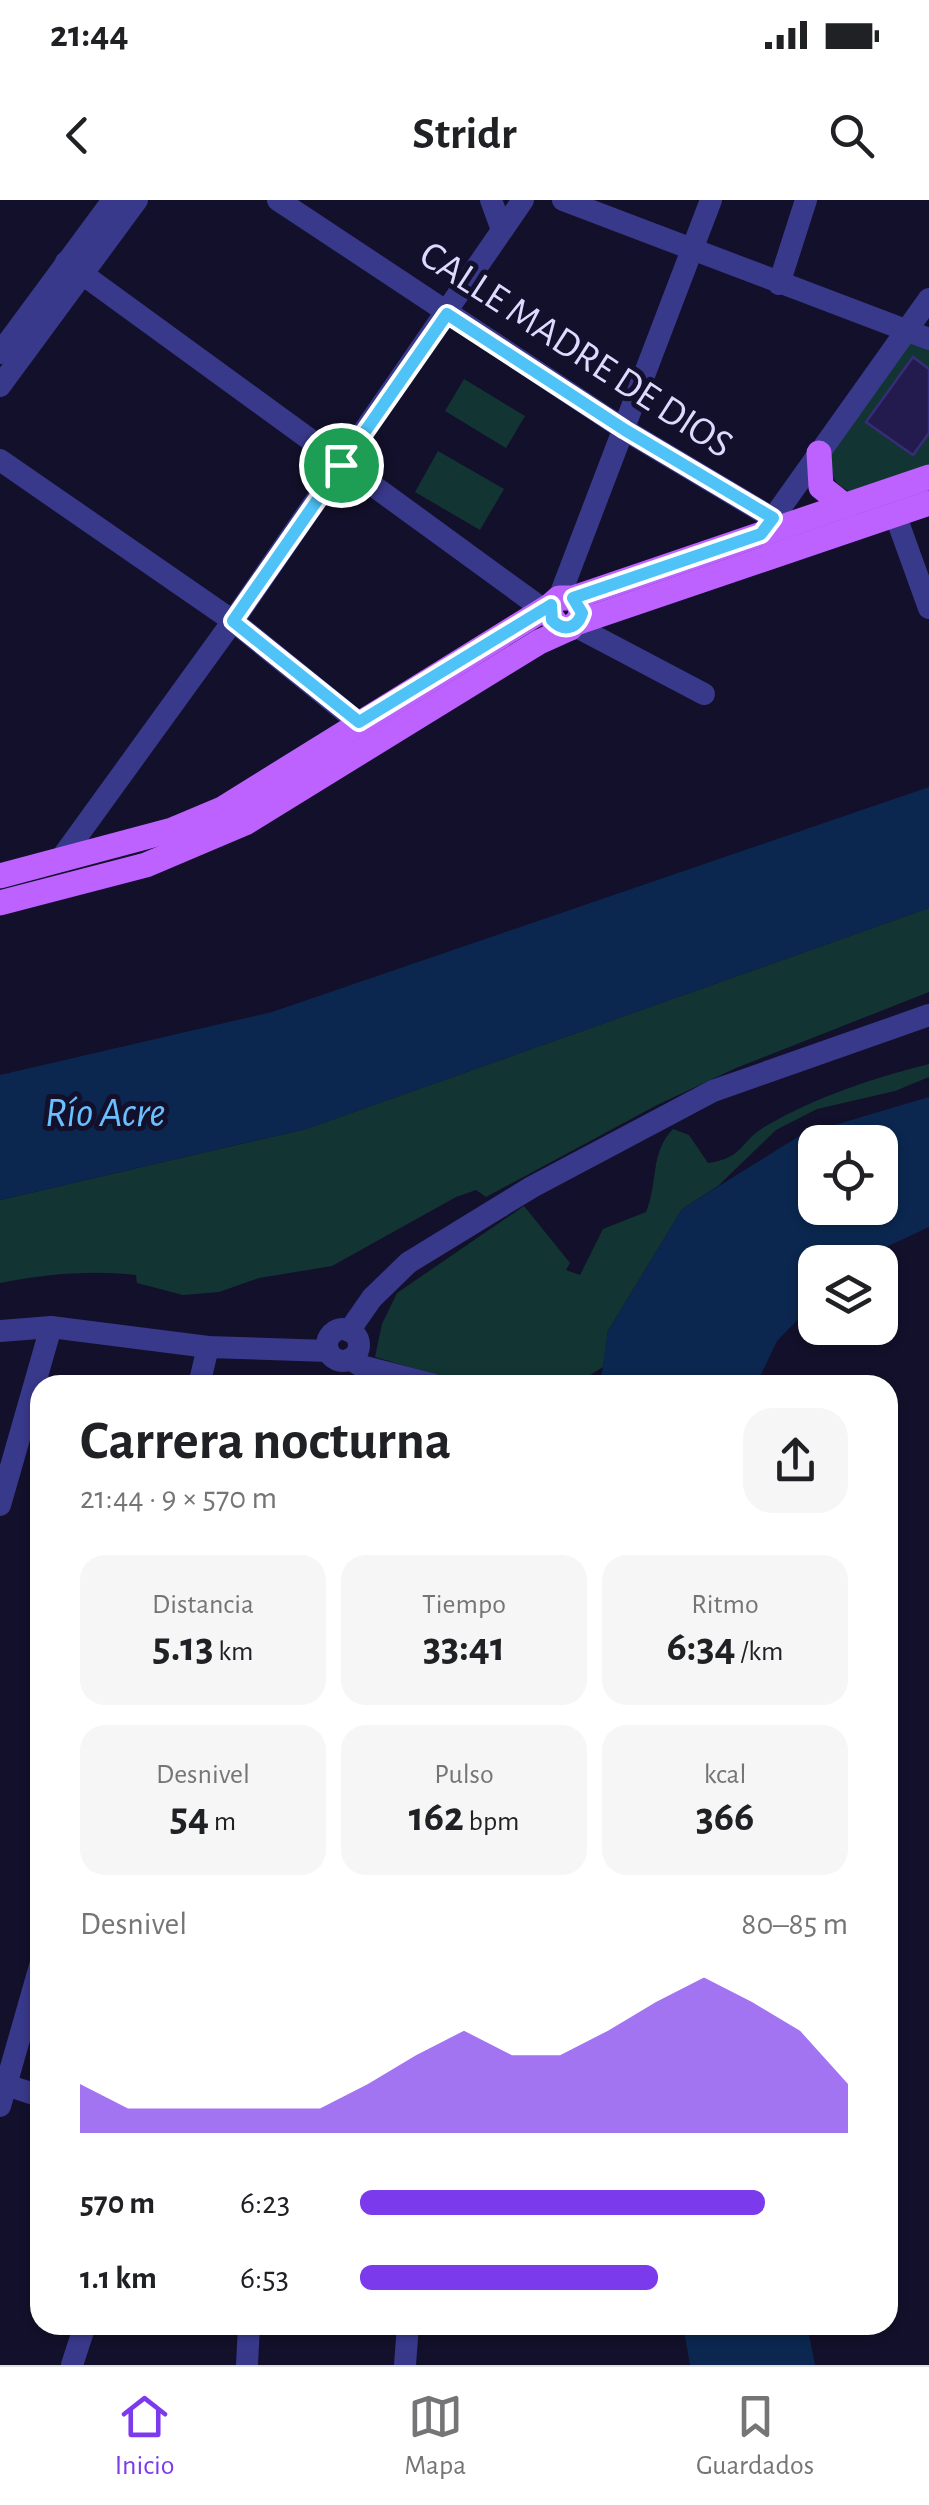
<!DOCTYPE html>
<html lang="es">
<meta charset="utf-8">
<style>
:root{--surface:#fff;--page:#f6f6f6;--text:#202124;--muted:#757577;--line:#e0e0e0;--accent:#7c3aed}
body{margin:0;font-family:"Alegreya Sans",sans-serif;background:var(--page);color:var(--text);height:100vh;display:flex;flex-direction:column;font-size:38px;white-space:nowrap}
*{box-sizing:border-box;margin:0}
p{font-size:32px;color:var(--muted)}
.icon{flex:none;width:55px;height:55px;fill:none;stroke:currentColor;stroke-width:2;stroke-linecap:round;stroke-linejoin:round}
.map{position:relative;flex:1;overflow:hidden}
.side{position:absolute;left:30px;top:1175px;width:868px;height:960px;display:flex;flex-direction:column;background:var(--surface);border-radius:30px;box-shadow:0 2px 8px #0004}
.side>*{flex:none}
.fabs{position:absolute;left:798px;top:925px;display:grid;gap:20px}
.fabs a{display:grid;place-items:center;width:100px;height:100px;border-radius:20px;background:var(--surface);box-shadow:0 2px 8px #0004;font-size:50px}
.pin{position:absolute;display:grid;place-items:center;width:85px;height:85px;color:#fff;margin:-42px;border:5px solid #fff;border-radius:50%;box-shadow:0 2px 10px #0007}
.round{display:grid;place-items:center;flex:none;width:105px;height:105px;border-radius:30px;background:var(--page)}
.headline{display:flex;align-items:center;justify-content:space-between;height:170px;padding:0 50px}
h1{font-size:55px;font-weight:700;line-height:75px}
.figures{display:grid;grid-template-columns:repeat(3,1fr);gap:15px;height:170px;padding:10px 50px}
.figures div{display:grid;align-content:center;border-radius:25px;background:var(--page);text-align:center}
.figures b{font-size:42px;font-weight:700}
.figures small{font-size:28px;font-weight:400}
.figures p{font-size:28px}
.chart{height:280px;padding:20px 50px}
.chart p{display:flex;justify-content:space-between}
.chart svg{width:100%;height:180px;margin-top:10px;fill:var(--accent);opacity:.7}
ul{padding:0 50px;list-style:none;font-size:32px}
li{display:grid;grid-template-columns:160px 120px 1fr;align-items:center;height:75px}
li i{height:25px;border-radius:12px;background:var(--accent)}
.status{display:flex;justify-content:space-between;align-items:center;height:70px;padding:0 50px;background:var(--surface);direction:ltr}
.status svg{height:28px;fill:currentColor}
header{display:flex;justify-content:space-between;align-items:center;height:130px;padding:0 50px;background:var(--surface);font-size:45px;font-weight:700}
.menu{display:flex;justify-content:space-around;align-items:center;height:140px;border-top:2px solid var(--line);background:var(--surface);font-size:28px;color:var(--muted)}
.menu a{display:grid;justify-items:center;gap:5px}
.menu .on{color:var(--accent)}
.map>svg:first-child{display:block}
.green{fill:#123533}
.water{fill:#0b274f;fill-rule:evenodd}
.building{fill:#231b4d;stroke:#382c7a;stroke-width:2.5}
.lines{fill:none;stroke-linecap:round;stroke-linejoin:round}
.minor{stroke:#39398c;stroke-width:22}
.major{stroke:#bd61ff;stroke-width:25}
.route-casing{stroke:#fff;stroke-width:20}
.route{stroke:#4fc3f7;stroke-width:12}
.labels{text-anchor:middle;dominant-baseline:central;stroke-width:10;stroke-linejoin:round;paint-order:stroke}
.street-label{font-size:40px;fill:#dcdaff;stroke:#13102b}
.water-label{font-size:42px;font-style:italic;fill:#68c0ff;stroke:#13102b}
</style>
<div class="status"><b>21:44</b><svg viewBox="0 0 49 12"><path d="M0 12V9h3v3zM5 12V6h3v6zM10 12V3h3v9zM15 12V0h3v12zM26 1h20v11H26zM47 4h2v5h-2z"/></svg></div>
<header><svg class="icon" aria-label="back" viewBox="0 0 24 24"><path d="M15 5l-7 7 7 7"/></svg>Stridr<svg class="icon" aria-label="search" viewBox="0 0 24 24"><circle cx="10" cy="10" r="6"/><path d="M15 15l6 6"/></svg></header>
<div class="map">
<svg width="929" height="2165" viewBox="0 0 929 2165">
<rect width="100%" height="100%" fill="#13102b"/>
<g class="green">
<path d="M915 142 929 148V269L855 293C836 289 825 271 831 250 835 235 893 164 906 146Z"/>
<polygon points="464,179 525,216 506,248 445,211"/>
<polygon points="438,251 504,289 480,330 415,292"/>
<path d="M929 708V792L736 868 657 905 486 997 476 990 456 997 332 1066 259 1078 219 1092 183 1095 137 1083 136 1075C91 1070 45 1074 0 1083V1000L306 929Z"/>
<path d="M929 864V877L895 891 817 909 776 930 718 986 682 1009 608 1131 603 1167 574 1185H470L375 1157 382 1124 397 1093 524 1006 570 1063 566 1070 580 1075 603 1029 646 1012C658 984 650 952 673 929L689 935 708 963C746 957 739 941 766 926 816 897 873 878 929 864Z"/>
</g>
<g class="water">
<polygon points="929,587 929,708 306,929 0,1000 0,875 272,812"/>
<path d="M929 897V1027L854 1062H815V1102L777 1141 756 1185H600L608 1131 682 1009 801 935ZM880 942V1008H815V942Z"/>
<polygon points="683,2125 807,2125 815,2165 690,2165"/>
</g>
<polygon class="building" points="913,157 929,169 929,233 913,255 866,222"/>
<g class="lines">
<g class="minor">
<polyline points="278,0 625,230 786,326"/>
<polyline points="491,0 502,30"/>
<polyline points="563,0 929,139"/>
<polyline points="66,62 544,410"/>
<polyline points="779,84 806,0"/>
<polyline points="0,153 113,0"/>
<polyline points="0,186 137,0"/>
<polyline points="0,260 233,421 359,523"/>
<polyline points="895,314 929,408"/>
<polyline points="766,328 929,99"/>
<polyline points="559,398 711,0"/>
<polyline points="575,426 704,494"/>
<polyline points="60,660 233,421 523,0"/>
<circle cx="343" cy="1145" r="16"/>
<polyline points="0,1131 51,1127 208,1147 328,1151"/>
<polyline points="349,1131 372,1098 408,1063 532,987 713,891 929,815"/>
<polyline points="350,1159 361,1166 434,1185"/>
<polyline points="199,1185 208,1147"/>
<polyline points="0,1305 51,1127"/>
<polyline points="0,1883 40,1896"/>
<polyline points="0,1906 40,1766"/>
<polyline points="72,2165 85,2125"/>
<polyline points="247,2165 249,2125"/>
<polyline points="405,2165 408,2125"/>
</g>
<g class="major">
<polyline points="819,253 821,287 845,306"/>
<polyline points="573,398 580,404 581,418 570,428 559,427 550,415 551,405 559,398 573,398 929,277"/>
<polyline points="579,422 929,303"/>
<polyline points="0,676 172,630 222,609 551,405"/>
<polyline points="0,703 146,665 245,623 539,442 570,428"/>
</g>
</g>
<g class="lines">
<g class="route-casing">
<path id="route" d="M447 114 625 230 773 318 761 334 573 398 582 413C577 429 563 432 552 420L551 405 359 522 233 421Z"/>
</g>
<use href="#route" class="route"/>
</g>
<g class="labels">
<g class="street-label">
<text transform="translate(576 150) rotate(33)">CALLE MADRE DE DIOS</text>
</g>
<g class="water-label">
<text x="105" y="913">Río Acre</text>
</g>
</g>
</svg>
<div class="fabs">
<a><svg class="icon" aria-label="locate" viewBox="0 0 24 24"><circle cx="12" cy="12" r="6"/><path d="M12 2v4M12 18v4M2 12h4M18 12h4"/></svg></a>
<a><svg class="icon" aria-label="layers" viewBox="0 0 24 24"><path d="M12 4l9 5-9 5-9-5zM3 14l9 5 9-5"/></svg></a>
</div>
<div class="pin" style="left:341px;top:265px;background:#1e9e55"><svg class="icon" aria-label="arrive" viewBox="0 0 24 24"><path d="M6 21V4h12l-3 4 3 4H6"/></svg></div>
<section class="side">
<div class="headline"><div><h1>Carrera nocturna</h1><p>21:44 · 9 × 570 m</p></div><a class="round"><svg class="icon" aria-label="share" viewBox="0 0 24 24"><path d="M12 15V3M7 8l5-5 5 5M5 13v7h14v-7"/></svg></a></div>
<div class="figures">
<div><p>Distancia</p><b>5.13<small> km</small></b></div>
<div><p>Tiempo</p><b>33:41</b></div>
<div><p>Ritmo</p><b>6:34<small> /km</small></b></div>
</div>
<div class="figures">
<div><p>Desnivel</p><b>54<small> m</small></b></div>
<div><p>Pulso</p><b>162<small> bpm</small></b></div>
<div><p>kcal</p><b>366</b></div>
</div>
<div class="chart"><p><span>Desnivel</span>80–85 m</p>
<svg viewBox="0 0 160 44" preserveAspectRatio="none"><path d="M0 44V32L10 38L20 38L30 38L40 38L50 38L60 32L70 25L80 19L90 25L100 25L110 19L120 12L130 6L140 12L150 19L160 32V44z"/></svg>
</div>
<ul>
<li><b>570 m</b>6:23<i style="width:83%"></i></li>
<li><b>1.1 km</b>6:53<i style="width:61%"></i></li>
</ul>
</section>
</div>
<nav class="menu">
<a class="on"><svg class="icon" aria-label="home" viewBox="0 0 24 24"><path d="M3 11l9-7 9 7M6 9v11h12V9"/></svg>Inicio</a>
<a><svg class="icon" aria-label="map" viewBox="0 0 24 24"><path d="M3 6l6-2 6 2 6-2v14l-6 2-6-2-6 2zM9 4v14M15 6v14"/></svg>Mapa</a>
<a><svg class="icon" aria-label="saved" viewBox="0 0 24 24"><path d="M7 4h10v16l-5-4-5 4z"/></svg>Guardados</a>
</nav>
